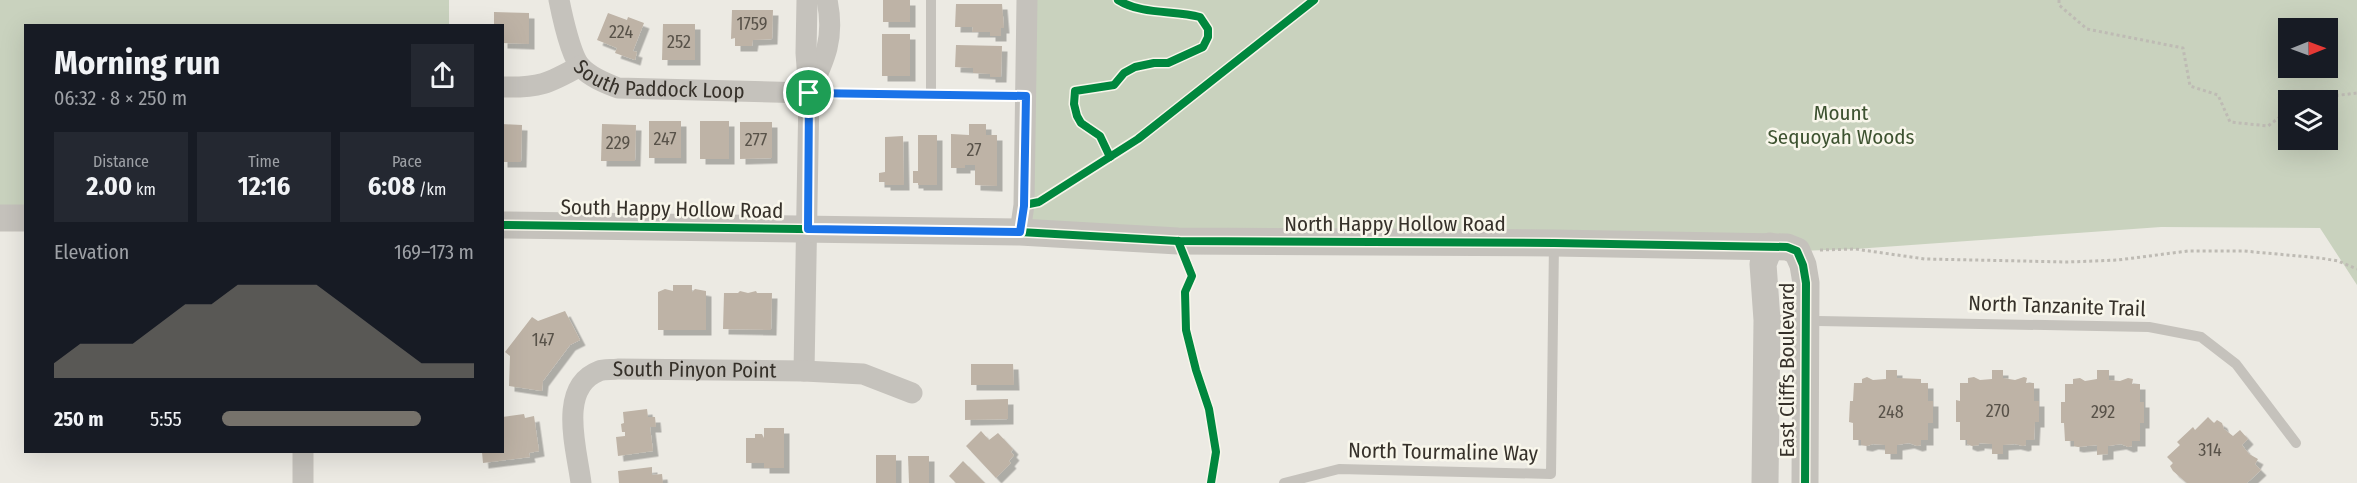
<!DOCTYPE html>
<meta charset="utf-8">
<style>
:root{--surface:#171b24;--page:#242831;--text:#f1f3f6;--muted:#9ea1a6;--accent:#76726b}
body{margin:0;font-family:"Fira Sans Condensed",sans-serif;background:var(--page);color:var(--text);height:100vh;display:flex;flex-direction:column;font-size:22px;white-space:nowrap}
*{box-sizing:border-box;margin:0}
p{font-size:20px;color:var(--muted)}
.icon{flex:none;width:33px;height:33px;fill:none;stroke:currentColor;stroke-width:2;stroke-linecap:round;stroke-linejoin:round}
.map{position:relative;flex:1;overflow:hidden}
.details{position:absolute;left:24px;top:24px;width:480px;height:429px;display:flex;flex-direction:column;background:var(--surface);border-radius:0px;box-shadow:0 6px 24px #0002}
.details>*{flex:none}
.needle{width:39px;rotate:89deg}
.buttons{position:absolute;left:2278px;top:18px;display:grid;gap:12px}
.buttons a{display:grid;place-items:center;width:60px;height:60px;border-radius:0px;background:var(--surface);box-shadow:0 6px 24px #0002;font-size:30px}
.pin{position:absolute;display:grid;place-items:center;width:51px;height:51px;color:#fff;margin:-26px;border:3px solid #fff;border-radius:50%;box-shadow:0 2px 6px #0007}
.round{display:grid;place-items:center;flex:none;width:63px;height:63px;border-radius:0px;background:var(--page)}
.summary{display:flex;align-items:center;justify-content:space-between;height:102px;padding:0 30px}
h1{font-size:33px;font-weight:700;line-height:45px}
.stats{display:grid;grid-template-columns:repeat(3,1fr);gap:9px;height:102px;padding:6px 30px}
.stats div{display:grid;align-content:center;border-radius:0px;background:var(--page);text-align:center}
.stats b{font-size:26px;font-weight:700}
.stats small{font-size:16px;font-weight:400}
.stats p{font-size:16px}
.chart{height:168px;padding:12px 30px}
.chart p{display:flex;justify-content:space-between}
.chart svg{width:100%;height:108px;margin-top:6px;fill:var(--accent);opacity:.7}
ul{padding:0 30px;list-style:none;font-size:20px}
li{display:grid;grid-template-columns:96px 72px 1fr;align-items:center;height:45px}
li i{height:15px;border-radius:8px;background:var(--accent)}
.map>svg:first-child{display:block}
.green{fill:#c9d2be;fill-rule:evenodd}
.building{fill:#beb3a6;filter:url(#shadow)}
.lines{fill:none;stroke-linecap:round;stroke-linejoin:round}
.path{stroke:#bebbb4;stroke-width:3;stroke-dasharray:3 3;stroke-linecap:butt}
.service{stroke:#c5c2bc;stroke-width:10}
.minor{stroke:#c5c2bc;stroke-width:21}
.tertiary{stroke:#c5c2bc;stroke-width:27}
.cycleway-casing{stroke:#f8f6eb;stroke-width:11}
.cycleway{stroke:#00873e;stroke-width:8}
.route-casing{stroke:#fff;stroke-width:12}
.route{stroke:#1a73e8;stroke-width:8}
.labels{text-anchor:middle;dominant-baseline:central;stroke-width:5;stroke-linejoin:round;paint-order:stroke}
.number-label{font-size:18px;fill:#585249}
.street-label{font-size:21px;fill:#36312a;stroke:#f8f6eb}
.park-label{font-size:21px;fill:#3d5230;stroke:#f8f6eb}
</style>
<div class="map">
<svg width="2357" height="483" viewBox="0 0 2357 483">
<defs>
<filter id="shadow"><feDropShadow dx="5.5" dy="5.5" stdDeviation="0" flood-color="#0004"/></filter>
</defs>
<rect width="100%" height="100%" fill="#eceae3"/>
<g class="green">
<polygon points="0,0 449,0 449,25 26,26 25,218 0,218"/>
<path d="M1027 0H2357V285L2320 228 2161 227 1855 249 1797 251 1020 232ZM2289 28H2328V68H2289ZM2289 100H2328V140H2289Z"/>
</g>
<g class="building">
<rect x="883" y="0" width="27" height="22"/>
<polygon points="956,4 1002,4 1004,28 1001,28 1001,36 990,36 990,32 972,32 973,27 955,27"/>
<polygon points="732,10 773,10 772,39 753,40 752,46 735,46 735,38 731,39"/>
<polygon points="494,12 529,13 529,44 502,43 502,26 494,26"/>
<polygon points="608,13 627,20 628,17 644,23 633,51 637,52 635,60 615,53 617,48 597,40"/>
<polygon points="663,24 695,24 695,60 662,60"/>
<rect x="882" y="34" width="28" height="42"/>
<polygon points="956,45 1002,46 1001,77 990,77 990,74 973,73 973,68 955,67"/>
<rect x="649" y="121" width="32" height="37"/>
<rect x="700" y="121" width="29" height="38"/>
<polygon points="740,122 772,122 772,158 740,159"/>
<polygon points="502,124 522,125 521,162 502,162"/>
<polygon points="602,124 636,125 635,161 601,161"/>
<polygon points="969,124 986,124 986,135 997,135 997,186 975,185 975,165 965,165 965,168 951,168 951,134 969,135"/>
<polygon points="918,135 937,135 937,185 918,185 918,183 913,183 913,171 918,171"/>
<polygon points="903,136 904,185 885,185 885,182 879,182 879,173 885,172 885,137"/>
<polygon points="673,285 692,285 692,292 695,289 706,291 706,330 658,330 658,292 665,289 673,291"/>
<polygon points="740,291 748,293 756,291 757,293 772,293 771,330 723,329 724,293 738,293"/>
<polygon points="565,311 580,340 570,345 543,381 542,391 509,386 510,356 505,352 532,317 538,321"/>
<polygon points="971,364 1013,364 1014,385 971,385"/>
<polygon points="1886,370 1897,370 1897,378 1921,379 1921,383 1928,383 1928,401 1933,401 1933,423 1928,423 1928,440 1921,440 1921,445 1917,446 1909,443 1897,445 1897,454 1885,454 1885,445 1873,444 1867,446 1861,445 1861,440 1853,440 1853,423 1849,422 1850,401 1853,401 1854,383 1862,383 1862,379 1867,377 1873,380 1886,379"/>
<polygon points="1992,370 2003,370 2003,378 2015,380 2024,377 2027,378 2026,383 2034,383 2034,401 2039,401 2039,422 2035,422 2034,440 2026,440 2026,445 2023,446 2015,444 2003,445 2003,454 1992,454 1992,444 1979,443 1979,445 1972,446 1967,444 1967,440 1960,440 1960,422 1956,422 1956,400 1960,401 1960,383 1968,383 1968,378 1974,377 1980,380 1992,379"/>
<polygon points="2097,370 2109,370 2109,380 2120,381 2128,378 2133,379 2132,384 2140,384 2140,402 2144,402 2144,423 2140,423 2140,441 2132,441 2132,446 2128,447 2121,444 2108,446 2108,454 2097,455 2097,445 2078,447 2074,446 2074,441 2065,441 2064,423 2061,423 2061,402 2065,402 2065,384 2073,384 2073,379 2080,378 2085,381 2097,379"/>
<polygon points="1008,399 1008,419 965,420 965,400"/>
<polygon points="647,409 648,417 655,417 656,427 650,427 653,451 618,456 616,437 625,436 625,432 622,432 621,424 624,423 623,412"/>
<polygon points="524,414 525,418 534,416 539,451 529,453 530,457 483,463 482,452 502,452 502,417"/>
<polygon points="2208,417 2214,423 2217,420 2222,423 2224,429 2233,436 2240,430 2248,439 2242,445 2249,454 2258,459 2255,464 2261,470 2247,483 2187,483 2173,471 2170,466 2173,463 2167,457 2180,445 2177,442 2193,427 2195,430"/>
<polygon points="764,428 784,428 784,468 764,468 764,463 746,463 746,438 755,438 755,434 762,434 764,438"/>
<polygon points="981,431 989,440 998,433 1013,449 1011,452 1014,455 1009,461 1011,463 996,478 966,446"/>
<rect x="876" y="455" width="20" height="28"/>
<polygon points="908,456 929,456 929,483 909,483"/>
<polygon points="963,461 985,483 956,483 949,476"/>
<polygon points="652,467 652,475 662,474 663,483 619,483 618,471"/>
</g>
<g class="lines">
<g class="path">
<polyline points="2059,0 2059,5 2087,29 2183,48 2190,86 2218,95 2230,122 2268,126 2289,110"/>
<polyline points="2300,100 2357,93"/>
<polyline points="1820,250 1855,249 1925,259 2068,262 2118,260 2188,251 2244,251 2320,258 2338,261 2357,269"/>
</g>
<g class="service">
<polyline points="809,93 1026,96"/>
<polyline points="931,95 931,0"/>
<polyline points="1768,320 2149,327 2201,337 2236,364 2296,443"/>
<polyline points="1284,483 1339,469 1551,474 1554,243"/>
</g>
<g class="minor">
<path id="s1" d="M559 0C562 15 571 57 581 67 590 77 605 83 618 88L809 93"/>
<path d="M502 87C539 88 548 84 580 66"/>
<path d="M809 93C825 59 835 38 827 0"/>
<polyline points="1020,232 1024,205 1027,0"/>
<polyline points="804,371 809,93 806,53 807,0"/>
<polyline points="303,452 303,483"/>
<path id="s2" d="M581 483C577 450 557 387 599 371 604 369 612 370 618 369L804 371 863 374 912 393"/>
</g>
<g class="tertiary">
<polyline points="0,218 26,218"/>
<polyline points="502,225 1020,232 1178,241 1554,243 1787,247 1797,251 1803,265 1806,283 1805,483"/>
<polyline points="1765,483 1767,320 1763,264 1770,246"/>
</g>
<g class="cycleway-casing">
<g id="cycleway">
<path d="M1110 157 1100 136 1081 123 1077 116 1074 104 1075 91 1114 85 1124 73 1135 67 1154 63H1168L1203 47 1208 37V29L1200 17C1173 10 1142 15 1118 0"/>
<polyline points="1024,205 1039,202 1138,139 1314,0"/>
<polyline points="502,225 1020,232 1178,241 1554,243 1787,247 1797,251 1803,265 1806,283 1805,483"/>
<polyline points="1178,241 1192,276 1185,292 1186,330 1196,370 1209,409 1216,452 1211,483"/>
</g>
</g>
<use href="#cycleway" class="cycleway"/>
</g>
<g class="lines">
<g class="route-casing">
<polygon id="route" points="809,93 1026,96 1024,206 1020,232 808,229"/>
</g>
<use href="#route" class="route"/>
</g>
<g class="labels">
<g class="number-label">
<text x="752" y="24">1759</text>
<text x="621" y="32">224</text>
<text x="679" y="42">252</text>
<text x="665" y="139">247</text>
<text x="756" y="140">277</text>
<text x="618" y="143">229</text>
<text x="974" y="150">27</text>
<text x="543" y="340">147</text>
<text x="1998" y="411">270</text>
<text x="1891" y="412">248</text>
<text x="2103" y="412">292</text>
<text x="2210" y="450">314</text>
</g>
<g class="street-label">
<text stroke="none"><textPath href="#s1" startOffset="153">South Paddock Loop</textPath></text>
<text transform="translate(672 209) rotate(1)">South Happy Hollow Road</text>
<text x="1395" y="224">North Happy Hollow Road</text>
<text transform="translate(2057 306) rotate(2)">North Tanzanite Trail</text>
<text transform="translate(1787 370) rotate(-90)">East Cliffs Boulevard</text>
<text stroke="none"><textPath href="#s2" startOffset="219">South Pinyon Point</textPath></text>
<text transform="translate(1443 452) rotate(1)">North Tourmaline Way</text>
</g>
<g class="park-label">
<text x="1841" y="113">Mount<tspan x="1841" dy="24">Sequoyah Woods</tspan></text>
</g>
</g>
</svg>
<div class="buttons">
<a><svg class="needle" viewBox="-14 -14 28 28"><path d="M0-13l5 13h-10z" fill="#e53935"/><path d="M0 13l5-13h-10z" fill="#9ea1a6"/></svg></a>
<a><svg class="icon" aria-label="layers" viewBox="0 0 24 24"><path d="M12 4l9 5-9 5-9-5zM3 14l9 5 9-5"/></svg></a>
</div>
<div class="pin" style="left:809px;top:93px;background:#1e9e55"><svg class="icon" aria-label="arrive" viewBox="0 0 24 24"><path d="M6 21V4h12l-3 4 3 4H6"/></svg></div>
<section class="details">
<div class="summary"><div><h1>Morning run</h1><p>06:32 · 8 × 250 m</p></div><a class="round"><svg class="icon" aria-label="share" viewBox="0 0 24 24"><path d="M12 15V3M7 8l5-5 5 5M5 13v7h14v-7"/></svg></a></div>
<div class="stats">
<div><p>Distance</p><b>2.00<small> km</small></b></div>
<div><p>Time</p><b>12:16</b></div>
<div><p>Pace</p><b>6:08<small> /km</small></b></div>
</div>
<div class="chart"><p><span>Elevation</span>169–173 m</p>
<svg viewBox="0 0 160 44" preserveAspectRatio="none"><path d="M0 44V38L10 30L20 30L30 30L40 22L50 14L60 14L70 6L80 6L90 6L100 6L110 14L120 22L130 30L140 38L150 38L160 38V44z"/></svg>
</div>
<ul>
<li><b>250 m</b>5:55<i style="width:79%"></i></li>
</ul>
</section>
</div>
